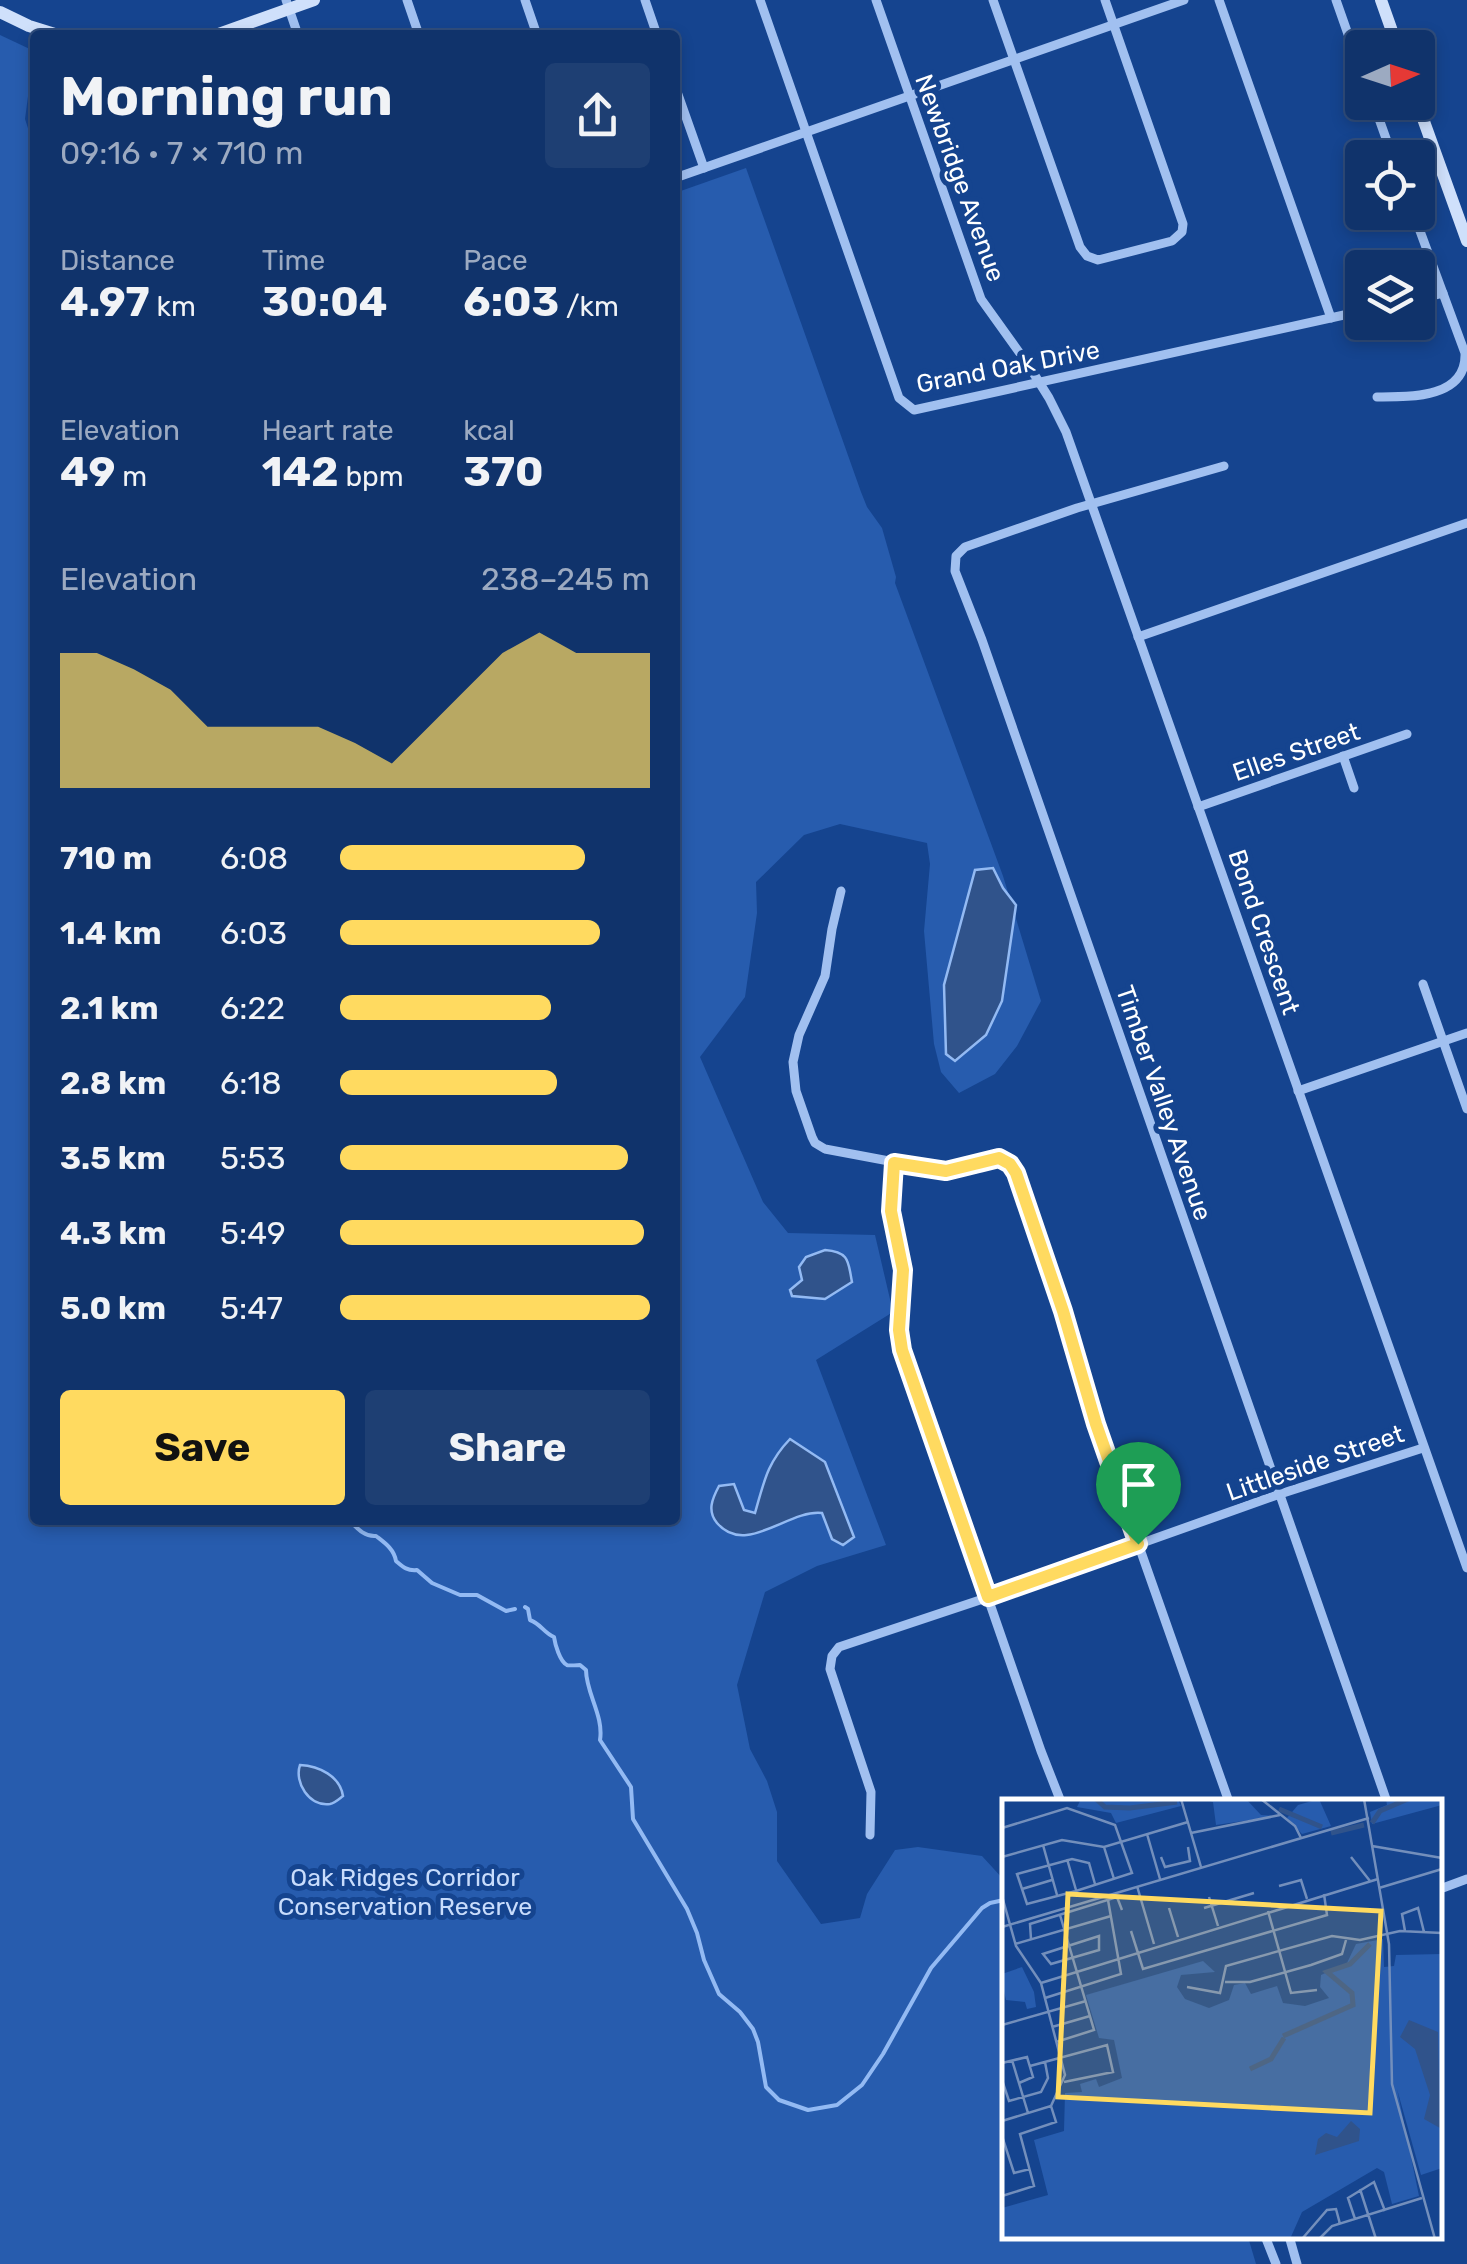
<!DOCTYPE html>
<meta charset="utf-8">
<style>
:root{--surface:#10336b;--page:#1e3f73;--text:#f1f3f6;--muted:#9caac1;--line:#304e7e;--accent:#ffda60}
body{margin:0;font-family:Rubik,sans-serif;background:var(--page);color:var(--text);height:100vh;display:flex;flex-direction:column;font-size:38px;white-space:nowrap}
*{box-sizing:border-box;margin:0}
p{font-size:32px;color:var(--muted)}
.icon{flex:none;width:55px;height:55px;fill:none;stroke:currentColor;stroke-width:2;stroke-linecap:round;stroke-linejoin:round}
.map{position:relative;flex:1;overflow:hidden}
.drawer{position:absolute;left:30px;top:30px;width:650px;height:1495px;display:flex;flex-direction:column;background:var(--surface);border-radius:10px;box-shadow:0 5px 15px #0003,0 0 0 2px var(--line)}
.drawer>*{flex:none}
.needle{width:65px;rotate:87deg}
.controls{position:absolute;left:1345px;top:30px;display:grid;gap:20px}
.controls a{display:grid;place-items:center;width:90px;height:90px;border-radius:10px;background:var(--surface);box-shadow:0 5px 15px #0003,0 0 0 2px var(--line);font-size:50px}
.pin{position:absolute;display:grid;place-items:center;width:85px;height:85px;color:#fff;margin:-102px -42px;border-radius:50% 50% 50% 0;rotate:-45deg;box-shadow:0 0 10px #0007}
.pin .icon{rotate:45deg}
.round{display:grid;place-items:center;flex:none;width:105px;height:105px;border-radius:10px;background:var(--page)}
.summary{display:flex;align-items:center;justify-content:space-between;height:170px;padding:0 30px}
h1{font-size:55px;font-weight:700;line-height:75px}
.figures{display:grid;grid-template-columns:repeat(3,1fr);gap:15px;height:170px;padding:10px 30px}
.figures div{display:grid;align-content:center}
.figures b{font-size:42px;font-weight:700}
.figures small{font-size:28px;font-weight:400}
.figures p{font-size:28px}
.chart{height:280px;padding:20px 30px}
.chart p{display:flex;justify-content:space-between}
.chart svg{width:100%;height:180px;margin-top:10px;fill:var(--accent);opacity:.7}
.primary-button{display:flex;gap:20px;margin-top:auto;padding:20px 30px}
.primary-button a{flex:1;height:115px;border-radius:10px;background:var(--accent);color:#111;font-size:40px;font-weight:700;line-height:115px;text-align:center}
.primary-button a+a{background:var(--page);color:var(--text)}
ul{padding:0 30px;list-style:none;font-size:32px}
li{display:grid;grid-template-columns:160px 120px 1fr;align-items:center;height:75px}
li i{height:25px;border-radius:12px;background:var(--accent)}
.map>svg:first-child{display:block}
.green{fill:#275cae}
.water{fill:#30538b;stroke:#93baf3;stroke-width:2.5}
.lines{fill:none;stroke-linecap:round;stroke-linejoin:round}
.stream{stroke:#93baf3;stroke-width:4}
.street{stroke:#a1c0f0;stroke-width:9}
.secondary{stroke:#cfe0fb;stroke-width:12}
.route-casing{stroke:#fff;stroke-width:20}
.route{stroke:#ffda60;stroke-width:12}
.labels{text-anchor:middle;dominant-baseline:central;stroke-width:10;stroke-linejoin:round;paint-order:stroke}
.street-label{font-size:25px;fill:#fff;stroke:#15448f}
.park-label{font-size:25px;fill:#c8dcfc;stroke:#15448f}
.inset-river{fill:none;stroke:#30538b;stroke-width:5}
.inset-road{fill:none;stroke:#738fbc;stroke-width:2.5}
.view{fill:#ffda60;fill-opacity:0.15;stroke:#ffda60;stroke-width:5}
.inset-edge{fill:none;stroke:#fff;stroke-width:5}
</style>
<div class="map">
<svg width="1467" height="2264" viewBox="0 0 1467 2264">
<rect width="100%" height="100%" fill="#15448f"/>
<polygon class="green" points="0,35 34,51 25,119 35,150 35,1520 675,1520 675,193 746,168 861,492 867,507 882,528 896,577 895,583 1003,876 1041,1001 1017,1046 995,1074 959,1093 941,1072 934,1044 924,931 930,864 927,843 840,824 804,835 756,882 757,913 745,997 700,1057 763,1202 788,1233 875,1235 893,1312 816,1360 886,1545 817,1566 765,1592 737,1685 750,1749 767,1781 777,1812 777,1861 821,1924 860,1918 867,1894 895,1850 918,1847 982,1856 1004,1880 1004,2236 1248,2237 1256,2264 0,2264"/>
<g class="water">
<polygon points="993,868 1003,888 1016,905 1002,1001 986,1035 955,1061 946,1054 944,985 975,870"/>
<path d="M825 1250C850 1252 848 1262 852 1282L825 1299 792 1296 790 1290 802 1280 799 1267 806 1257Z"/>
<path d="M790 1439 825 1462 854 1537 843 1545 832 1539 822 1513C788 1509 746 1557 717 1523 707 1511 712 1499 719 1486L734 1484 744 1510 755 1513C764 1482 767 1463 790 1439Z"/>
<path d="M300 1765C319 1766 340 1776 343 1796 339 1799 335 1803 330 1804 309 1807 294 1782 300 1765Z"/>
</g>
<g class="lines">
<g class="stream">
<path d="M349 1520C357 1528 364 1537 376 1536 385 1543 394 1549 396 1561 403 1567 407 1571 417 1570L432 1583 460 1595H477L506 1611 515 1609"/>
<path d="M525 1607 528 1609 530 1620C541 1624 544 1633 554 1637 555 1644 560 1662 567 1665 568 1666 578 1665 580 1665L586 1670C586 1693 604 1716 600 1740L631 1787 633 1819 687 1909 697 1933 704 1960 719 1994 740 2012 753 2029 758 2042 766 2087 779 2100 808 2110 837 2105 862 2085 883 2054 931 1968 982 1908 990 1903 1004 1900"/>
</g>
<g class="street">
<polyline points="286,0 298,35"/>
<polyline points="407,0 419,35"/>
<polyline points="525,0 537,35"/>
<polyline points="645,0 657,35"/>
<polyline points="760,0 899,398 914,410 1362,311"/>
<polyline points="876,0 981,299 1029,366 1049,398 1066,432 1467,1568"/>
<polyline points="993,0 1080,247 1087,256 1098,260 1172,241 1182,232 1183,224 1105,0"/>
<polyline points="1219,0 1331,318"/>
<polyline points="1336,0 1362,74"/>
<polyline points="675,86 704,168"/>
<polyline points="1373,102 1393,158"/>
<polyline points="675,178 1184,0"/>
<polyline points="1418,299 1443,293"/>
<path d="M1377 397C1408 397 1467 399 1465 353L1413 212"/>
<polyline points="1224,466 1077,508 965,547 956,556 955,571 982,640 1387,1802"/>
<polyline points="1138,637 1467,523"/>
<polyline points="1343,756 1354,788"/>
<polyline points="1198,807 1407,734"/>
<polyline points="841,891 832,929 825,976 799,1035 793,1062 796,1091 812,1137 815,1143 825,1149 937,1170 958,1169 999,1158 1014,1169 1063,1311 1096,1424 1229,1802"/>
<polyline points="1423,984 1467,1109"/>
<polyline points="1298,1091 1467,1033"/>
<polyline points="894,1163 891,1211 903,1270 899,1330 902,1350 1041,1751 1061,1802"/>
<polyline points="870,1835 871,1792 830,1669 832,1656 839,1647 1004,1592 1280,1494 1423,1448"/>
<polyline points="1440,1889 1467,1879"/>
<polyline points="1265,2236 1276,2264"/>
<polyline points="1289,2236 1297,2264"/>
</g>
<g class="secondary">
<polyline points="1381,0 1398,48"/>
<polyline points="0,12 29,26 58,35"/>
<polyline points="216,35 314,0"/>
<polyline points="1417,102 1467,241"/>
</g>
</g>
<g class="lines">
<g class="route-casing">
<polygon id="route" points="999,1158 1010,1164 1016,1173 1063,1311 1096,1424 1138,1544 988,1597 902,1350 899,1330 903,1270 891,1211 894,1163 946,1171"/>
</g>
<use href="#route" class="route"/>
</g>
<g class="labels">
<g class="street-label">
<text transform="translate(960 178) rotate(70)">Newbridge Avenue</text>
<text transform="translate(1008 367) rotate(-11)">Grand Oak Drive</text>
<text transform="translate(1296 752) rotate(-19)">Elles Street</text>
<text transform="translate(1264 932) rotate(71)">Bond Crescent</text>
<text transform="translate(1164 1103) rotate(71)">Timber Valley Avenue</text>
<text transform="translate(1315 1463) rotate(-19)">Littleside Street</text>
</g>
<g class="park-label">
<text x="405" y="1877">Oak Ridges Corridor<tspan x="405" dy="29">Conservation Reserve</tspan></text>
</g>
</g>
<g transform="translate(1002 1799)">
<rect width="440" height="440" fill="#15448f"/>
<path d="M79 0H176L179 7 114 24 109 14 75 8ZM201 0H244L259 16 275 17 214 26 211 3ZM317 0 329 27 300 35 285 19 296 6ZM384 0H440V6L370 25 368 13 385 6ZM381 140 382 168 392 167 394 156 440 155V369L419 376 395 290 417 397 390 405 382 373 375 369 300 413 288 440H0V409L46 396 32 341 62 332 63 294 80 293 78 285 94 280 97 288 120 279 112 241 97 239 84 196 201 162 213 173 179 176 175 188 183 200 207 209 227 201 232 186 243 184 249 195 275 187 281 204 303 207 327 199 318 188 319 176 345 164 354 145ZM20 168 32 193 34 208 25 210 23 203 4 201 1 188 0 175Z" fill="#275cae"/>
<path d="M407 221 436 233 438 329 422 320 428 296 413 250 398 238ZM349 322 358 330 357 342 313 356 316 340 324 334 335 338Z" fill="#30538b"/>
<path class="inset-river" d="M94 0 103 8 128 9 175 3M277 10 320 28M370 24 378 12 406 0M329 34 362 26M281 237 351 206 350 194 325 173 348 165 368 145M248 270 269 260 282 239"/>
<path class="inset-road" d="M179 0 199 68M259 0 293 27 299 39M362 0 387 145 390 285 433 440M0 29 65 9 113 26 130 74 74 92 25 105 15 75 70 60 87 64 93 85M189 34 278 16M145 35 158 80M41 46 55 96M370 47 440 59M102 48 112 80M0 58 60 41 102 48 186 23M159 58 163 68 188 62 186 48M349 58 368 82M65 60 74 91M135 87 152 145M277 87 299 81 305 100M377 89 440 70M20 90 50 81M0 97 14 147 39 184 63 276 49 307 0 322M207 98 216 127M167 109 176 138M202 109 252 94M266 112 289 194 315 191M0 128 367 19M129 132 141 170 325 116 322 95M403 132 400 115 416 109 422 133M97 137V151L49 165 41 155ZM29 140 28 125 115 98 120 111M13 145 109 117M223 183H248L309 166 340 155 344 141M39 184 376 80M185 188 218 194 224 167 330 137 358 141 398 132 440 134M43 199 119 175 106 101M0 226 84 202M50 228 88 217M54 243 92 231 58 116M10 261 26 314M0 264 25 258 31 278 17 284M28 267 105 246 111 273 62 283M0 281 7 302 39 293 46 279 43 263M0 337 12 374 28 370M358 390 374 440M0 397 32 387 18 335 54 323 49 307M353 420 346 399 372 383 383 412M300 440 325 411 334 410 338 425M317 440 330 427 420 399"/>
<path class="view" d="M66 95 379 112 368 314 56 298Z"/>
<rect width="440" height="440" class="inset-edge"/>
</g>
</svg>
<div class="controls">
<a><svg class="needle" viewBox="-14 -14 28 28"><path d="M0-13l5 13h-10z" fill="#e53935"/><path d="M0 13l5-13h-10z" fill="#9caac1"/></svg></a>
<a><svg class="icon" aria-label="locate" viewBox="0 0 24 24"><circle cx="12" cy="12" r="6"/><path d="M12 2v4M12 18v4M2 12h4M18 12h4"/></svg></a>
<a><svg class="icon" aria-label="layers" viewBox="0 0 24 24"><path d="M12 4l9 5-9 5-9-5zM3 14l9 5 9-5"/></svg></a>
</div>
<div class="pin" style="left:1138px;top:1544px;background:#1e9e55"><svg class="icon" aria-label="arrive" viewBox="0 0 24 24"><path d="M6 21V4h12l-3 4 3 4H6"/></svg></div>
<section class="drawer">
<div class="summary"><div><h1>Morning run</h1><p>09:16 · 7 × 710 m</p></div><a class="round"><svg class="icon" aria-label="share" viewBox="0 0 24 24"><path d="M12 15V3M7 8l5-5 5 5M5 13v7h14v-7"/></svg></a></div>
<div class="figures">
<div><p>Distance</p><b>4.97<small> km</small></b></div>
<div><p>Time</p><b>30:04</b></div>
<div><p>Pace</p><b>6:03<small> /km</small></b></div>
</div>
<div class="figures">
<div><p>Elevation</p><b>49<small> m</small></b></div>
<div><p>Heart rate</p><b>142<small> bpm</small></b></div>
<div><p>kcal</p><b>370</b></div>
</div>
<div class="chart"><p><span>Elevation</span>238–245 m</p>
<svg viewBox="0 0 160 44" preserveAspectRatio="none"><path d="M0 44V11L10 11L20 15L30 20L40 29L50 29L60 29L70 29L80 33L90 38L100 29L110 20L120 11L130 6L140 11L150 11L160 11V44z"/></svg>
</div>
<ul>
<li><b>710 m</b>6:08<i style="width:79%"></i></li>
<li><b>1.4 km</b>6:03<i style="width:84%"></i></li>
<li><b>2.1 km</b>6:22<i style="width:68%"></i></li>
<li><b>2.8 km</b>6:18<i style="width:70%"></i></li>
<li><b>3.5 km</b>5:53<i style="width:93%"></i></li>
<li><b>4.3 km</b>5:49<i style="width:98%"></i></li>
<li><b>5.0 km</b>5:47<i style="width:100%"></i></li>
</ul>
<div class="primary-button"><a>Save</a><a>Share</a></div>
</section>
</div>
